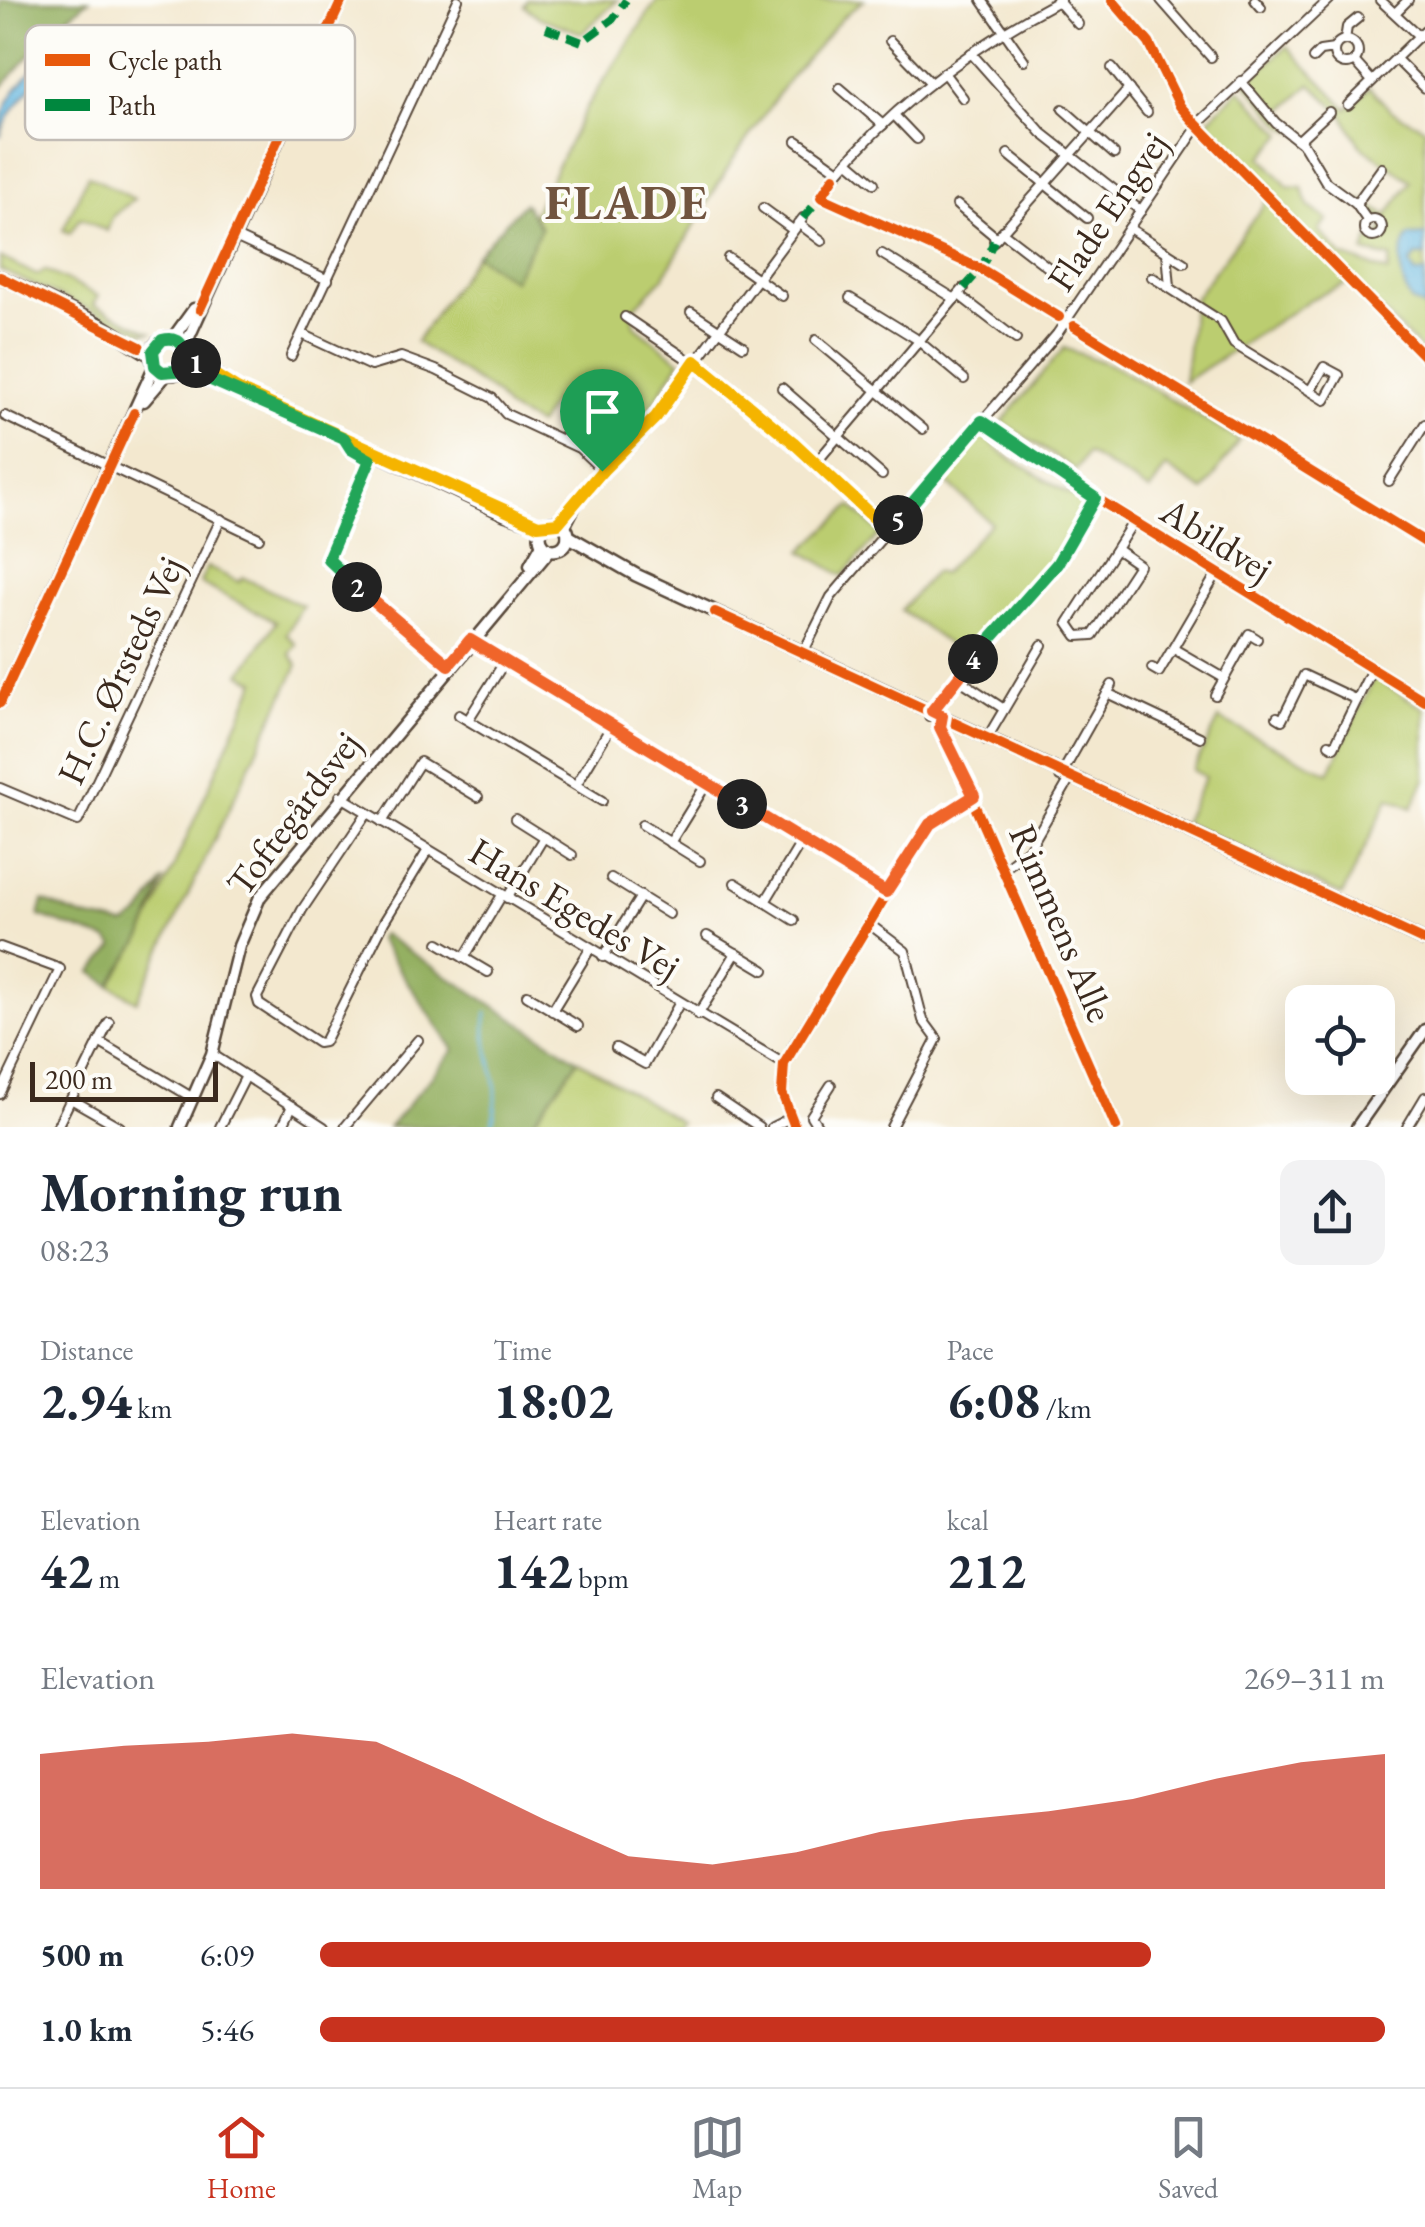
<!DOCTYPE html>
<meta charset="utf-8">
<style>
:root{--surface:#fff;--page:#f2f2f3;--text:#1f2937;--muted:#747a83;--line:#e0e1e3;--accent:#c8321e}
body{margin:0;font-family:"EB Garamond",serif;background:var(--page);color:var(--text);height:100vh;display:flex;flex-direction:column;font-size:38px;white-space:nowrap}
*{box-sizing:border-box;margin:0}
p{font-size:32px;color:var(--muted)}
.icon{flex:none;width:55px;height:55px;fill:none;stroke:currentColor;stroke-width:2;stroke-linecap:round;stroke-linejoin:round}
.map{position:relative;height:1127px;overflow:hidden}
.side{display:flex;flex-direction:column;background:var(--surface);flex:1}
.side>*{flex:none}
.fabs{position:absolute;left:1285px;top:985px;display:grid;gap:20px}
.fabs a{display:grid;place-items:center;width:110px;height:110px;border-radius:20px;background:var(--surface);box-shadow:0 10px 40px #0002;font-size:50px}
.scale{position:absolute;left:30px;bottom:25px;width:188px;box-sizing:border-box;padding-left:10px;border:5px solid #3b2a1e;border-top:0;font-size:28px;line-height:35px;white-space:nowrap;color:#3b2a1e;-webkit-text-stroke:8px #fdfcf7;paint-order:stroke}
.pin{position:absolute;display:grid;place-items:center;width:85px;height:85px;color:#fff;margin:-102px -42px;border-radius:50% 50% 50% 0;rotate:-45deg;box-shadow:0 0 10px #0007}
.pin .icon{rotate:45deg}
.km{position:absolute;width:50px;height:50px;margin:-25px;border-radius:50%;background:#222;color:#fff;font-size:28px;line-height:50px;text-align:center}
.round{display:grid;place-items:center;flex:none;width:105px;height:105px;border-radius:20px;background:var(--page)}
.head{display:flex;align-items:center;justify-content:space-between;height:170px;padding:0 40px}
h1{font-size:55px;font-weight:700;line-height:75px}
.stats{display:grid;grid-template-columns:repeat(3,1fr);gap:15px;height:170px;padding:10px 40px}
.stats div{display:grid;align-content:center}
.stats b{font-size:50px;font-weight:700}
.stats small{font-size:28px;font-weight:400}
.stats p{font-size:28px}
.chart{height:280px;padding:20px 40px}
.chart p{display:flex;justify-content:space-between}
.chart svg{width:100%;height:180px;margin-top:10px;fill:var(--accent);opacity:.7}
ul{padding:0 40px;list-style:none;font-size:32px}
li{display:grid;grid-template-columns:160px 120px 1fr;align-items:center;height:75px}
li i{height:25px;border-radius:12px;background:var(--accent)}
.menu{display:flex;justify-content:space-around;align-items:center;height:140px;border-top:2px solid var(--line);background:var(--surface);font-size:28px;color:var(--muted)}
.menu a{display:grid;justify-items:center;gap:5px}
.menu .selected{color:var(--accent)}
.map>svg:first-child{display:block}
.green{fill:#bbcd70;stroke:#7b7c47;stroke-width:2.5}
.forest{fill:#94b062;stroke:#686d40;stroke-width:2.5}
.water{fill:#66b8e1;stroke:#507180;stroke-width:2.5}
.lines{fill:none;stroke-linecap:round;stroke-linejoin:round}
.stream{stroke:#66b8e1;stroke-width:2.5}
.street-casing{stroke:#574639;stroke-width:12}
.secondary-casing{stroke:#574639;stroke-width:15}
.primary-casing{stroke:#574639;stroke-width:16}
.street{stroke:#fff;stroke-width:8}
.secondary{stroke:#fff;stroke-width:10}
.primary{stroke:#fff;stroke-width:11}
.quiet{stroke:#00873e;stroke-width:8;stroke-dasharray:15 8;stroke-linecap:butt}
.cycleway-casing{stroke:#fdfcf7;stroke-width:16}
.cycleway{stroke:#e8590c;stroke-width:10}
.split-1-casing{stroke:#fff;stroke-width:20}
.split-2-casing{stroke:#fff;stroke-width:20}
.split-3-casing{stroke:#fff;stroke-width:20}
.split-4-casing{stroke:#fff;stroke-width:20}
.split-5-casing{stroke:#fff;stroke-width:20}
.split-6-casing{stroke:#fff;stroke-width:20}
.split-1{stroke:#f5b400;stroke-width:12}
.split-2{stroke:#22a559;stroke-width:12}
.split-3{stroke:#f0652b;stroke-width:12}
.split-4{stroke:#f0652b;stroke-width:12}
.split-5{stroke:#22a559;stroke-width:12}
.split-6{stroke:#f5b400;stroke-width:12}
.labels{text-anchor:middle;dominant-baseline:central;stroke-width:8;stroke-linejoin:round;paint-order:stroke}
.street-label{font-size:38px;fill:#3b2a1e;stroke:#fdfcf7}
.district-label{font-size:48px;font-weight:bold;letter-spacing:2.5px;fill:#71543f;stroke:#fdfcf7}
.key{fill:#fdfcf7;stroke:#c3bdb6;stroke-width:2.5}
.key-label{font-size:28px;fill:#3b2a1e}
</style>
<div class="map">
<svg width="1425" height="1127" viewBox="0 0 1425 1127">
<rect width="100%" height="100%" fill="#fdfcf7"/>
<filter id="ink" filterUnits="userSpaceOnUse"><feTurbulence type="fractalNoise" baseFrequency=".01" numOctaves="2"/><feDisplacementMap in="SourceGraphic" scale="20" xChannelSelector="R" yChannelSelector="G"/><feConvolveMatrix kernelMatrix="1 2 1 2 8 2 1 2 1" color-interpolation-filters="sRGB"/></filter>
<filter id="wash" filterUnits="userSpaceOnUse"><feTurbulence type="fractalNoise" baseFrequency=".0048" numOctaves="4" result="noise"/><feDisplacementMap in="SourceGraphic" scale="40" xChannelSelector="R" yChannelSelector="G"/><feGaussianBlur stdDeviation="2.25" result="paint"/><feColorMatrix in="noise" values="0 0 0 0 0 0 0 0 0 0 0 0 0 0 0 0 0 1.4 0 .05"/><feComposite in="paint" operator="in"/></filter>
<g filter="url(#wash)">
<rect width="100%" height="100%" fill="#f3e8cf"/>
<g class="green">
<polygon points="527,0 618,0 582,33 540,18 524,6"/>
<polygon points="657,0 864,0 843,17 788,80 732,161 663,278 632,310 635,326 680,361 641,423 577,382 554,401 538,425 507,409 496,394 416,342 476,255 513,280 541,228 533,214 588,105"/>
<polygon points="1287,46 1347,109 1370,87 1390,110 1425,128 1425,354 1352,281 1311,299 1184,382 1194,299 1270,196 1207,121 1240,89 1283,134 1262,157 1288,187 1303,188 1308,206 1328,220 1319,230 1342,256 1388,272 1391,258 1364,252 1368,240 1379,238 1385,225 1379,217 1370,215 1361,199 1387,216 1411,181 1361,146 1342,114 1311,84 1280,113 1299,133 1284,127 1246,83"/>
<polygon points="88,175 134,199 113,216 107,231 80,218 70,233 63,230"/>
<polygon points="0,257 37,275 45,270 98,296 94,305 151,332 143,333 0,270"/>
<polygon points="1064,348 1116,367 1239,440 1204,491 1166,467 1150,491 1087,453 1076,470 1002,422"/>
<polygon points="981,433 1005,455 1087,505 1050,566 968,659 901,610 934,572 942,574 991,523 941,477"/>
<polygon points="851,506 880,533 843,576 802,551"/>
<polygon points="207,567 239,582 242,577 303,606 286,634 296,644 290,654 298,665 137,1001 110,985 143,936 256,681 241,674 276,622 200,583"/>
<polygon points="1374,678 1425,709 1425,779 1412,808 1389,798 1342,895 1183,823 1205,777 1193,770 1219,719 1329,773"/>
<polygon points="578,1060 680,1122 676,1127 529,1127"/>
</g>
<g class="forest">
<polygon points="0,0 89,0 52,30 0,89"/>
<polygon points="524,203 541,228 513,280 476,255"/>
<polygon points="164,880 143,936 110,985 92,972 114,947 108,940 39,916 43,901 84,917 125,925 141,914"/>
<polygon points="382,934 578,1060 529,1127 389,1127 454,1050 378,939"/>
</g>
<g class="water">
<path d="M60 43 64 54C40 78 8 107 0 137 0 91 31 81 48 46Z"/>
<path d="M1425 235V256H1416L1410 264 1415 274 1425 273V308L1411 301C1400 282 1396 254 1409 236Z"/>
</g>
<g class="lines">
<path class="stream" d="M487 1013C479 1051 507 1078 491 1127"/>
</g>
</g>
<g filter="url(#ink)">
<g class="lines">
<g class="street-casing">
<g id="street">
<polyline points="982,0 1024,60"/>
<polyline points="1057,0 1078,24"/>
<polyline points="1161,0 1211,57"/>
<polyline points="1255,0 1261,7"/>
<polyline points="1380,0 1420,37"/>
<polyline points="1396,12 1408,0"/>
<circle cx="1346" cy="52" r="12"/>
<polyline points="1345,40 1347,27 1358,18"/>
<polyline points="890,41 931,83"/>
<polyline points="971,53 1042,133 1141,211"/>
<polyline points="1313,58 1320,51 1334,49"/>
<polyline points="1396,59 1425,88"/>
<polyline points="1354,61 1372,81"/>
<polyline points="1112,68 1147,112"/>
<polyline points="944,73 963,98"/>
<polyline points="1241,81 1276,123 1304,145 1326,182 1356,204 1367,220"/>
<polyline points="840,88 883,125"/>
<polyline points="1348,105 1425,30"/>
<polyline points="1063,109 1114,154"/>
<polyline points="894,115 917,139"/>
<polyline points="1299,140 1329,112"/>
<polyline points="797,141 839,171"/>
<polyline points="1008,154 1087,218"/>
<polyline points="848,161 874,183"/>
<path d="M834 177C896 102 975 45 1060 0"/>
<polyline points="1356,204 1382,168"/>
<polyline points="957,205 997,238"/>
<polyline points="763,208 793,230"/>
<circle cx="1373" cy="228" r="9"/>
<polyline points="798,223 822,241"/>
<polyline points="1129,228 1184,263"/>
<polyline points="1002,232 1049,268"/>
<polyline points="233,236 328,280"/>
<polyline points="994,241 1129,89"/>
<polyline points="1167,252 1170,287"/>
<polyline points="882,254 955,299"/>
<polyline points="728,258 782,296"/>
<polyline points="1152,277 1221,321 1234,344 1325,400 1339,375 1324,367 1310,391"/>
<polyline points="959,295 1016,339"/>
<polyline points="850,298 915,338 964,379"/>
<polyline points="691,312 743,346"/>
<polyline points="625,317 727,386 888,531"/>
<polyline points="302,334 371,366 401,357 436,370 492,398 506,414 579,448 603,471"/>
<polyline points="816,340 923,429"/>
<polyline points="291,356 458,0"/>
<polyline points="782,388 882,475"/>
<polyline points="5,416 259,538"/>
<polyline points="344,438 371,463 328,559 331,566 449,665"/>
<polyline points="815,464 964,288"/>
<polyline points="1389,481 1425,424"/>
<polyline points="558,523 655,417 803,218"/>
<polyline points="565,528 579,501"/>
<polyline points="1116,549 1068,623 1077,636 1093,635 1139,565 1116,549 1133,522"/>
<polyline points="471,641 887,892"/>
<polyline points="1174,649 1224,678"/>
<polyline points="802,655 831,597 1057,334 1203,119 1329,0"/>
<polyline points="1152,668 1159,672 1217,573"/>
<polyline points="957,678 1004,709"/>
<polyline points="1107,693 1200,737"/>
<polyline points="1215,695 1249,634 1257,639"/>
<polyline points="459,715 602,801"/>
<polyline points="942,715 940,727 1116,1127"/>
<polyline points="929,716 980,650 1057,564 1095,498"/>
<polyline points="1277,717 1282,720 1304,675 1357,700"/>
<polyline points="468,720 505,661"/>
<polyline points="986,740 1042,645"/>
<polyline points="1329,744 1334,747 1372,669"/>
<polyline points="1060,777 1112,685"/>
<polyline points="576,785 612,725"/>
<polyline points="0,788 78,821 221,519"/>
<polyline points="340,796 784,1064"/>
<polyline points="367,813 302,910 257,997 259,1004 318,1043 324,1042 384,922 428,850"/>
<polyline points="515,819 572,855"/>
<polyline points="382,822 420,762 478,797"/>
<polyline points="642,825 700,861"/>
<polyline points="670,843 707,783"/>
<polyline points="1005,868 1029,849 1067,784"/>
<polyline points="611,878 669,914"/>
<polyline points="735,883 794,920"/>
<polyline points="507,898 544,837"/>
<polyline points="765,902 802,841"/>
<polyline points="868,923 905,951 923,1020 937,1039 891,1127"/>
<polyline points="707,936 764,970"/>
<polyline points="439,943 488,972"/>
<polyline points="0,947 60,969 0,1094"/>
<polyline points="603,957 641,896"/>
<polyline points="464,958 502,895"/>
<polyline points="527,995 578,1026"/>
<polyline points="552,1011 590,949"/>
<polyline points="698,1015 736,953"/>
<polyline points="99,1042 193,1098"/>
<polyline points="616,1048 645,1064 679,1004"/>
<polyline points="212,1054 324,1127"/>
<polyline points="716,1098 759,1127"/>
<polyline points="71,1099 120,1127"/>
<polyline points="57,1127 109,1022"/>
<polyline points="220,1127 246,1076"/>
<polyline points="282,1127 292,1106"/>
<polyline points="345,1127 418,1040"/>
<polyline points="772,1127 790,1118"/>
<path d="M795 1127C780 1100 778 1075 792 1047L926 829 947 809 973 796"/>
<polyline points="818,1127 811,1116 831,1085"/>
<polyline points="1407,1127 1425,1097"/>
</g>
</g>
<g class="secondary-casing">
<g id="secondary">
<polyline points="173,338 194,309"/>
<polyline points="185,346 342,0"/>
<polyline points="144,401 167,374"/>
<polyline points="982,421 1015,448 1425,701"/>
<polyline points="530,565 542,544"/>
<polyline points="0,703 155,365"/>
<polyline points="180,1127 212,1054 239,946 260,897 550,550"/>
<polyline points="1357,1127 1425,1030"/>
</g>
</g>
<g class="primary-casing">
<g id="primary">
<polyline points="0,277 101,325 152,356"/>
<circle cx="170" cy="356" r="18"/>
<polyline points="188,357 221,378"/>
<polyline points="182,370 270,403 505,514 544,526"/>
<circle cx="554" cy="536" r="14"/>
<polyline points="568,536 636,575 1425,941"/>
</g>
</g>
<use href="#street" class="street"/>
<use href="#secondary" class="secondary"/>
<use href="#primary" class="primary"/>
<g class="quiet">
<polyline points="546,28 582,42 613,19 626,0"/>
<polyline points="803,218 821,197"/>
<polyline points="964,288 981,269 994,241"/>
</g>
<g class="cycleway-casing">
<g id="cycleway">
<polyline points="1112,0 1149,43 1180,106 1193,121 1425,357"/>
<polyline points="834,177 821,197 981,269 1059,317"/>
<polyline points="0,277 140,347"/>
<polyline points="200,309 342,0"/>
<polyline points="1074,326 1425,542"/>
<polyline points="982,421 1015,448 1425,701"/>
<polyline points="715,612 1425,941"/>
<polyline points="0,703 134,413"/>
<polyline points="942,715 940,727 1116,1127"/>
<polyline points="795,1127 782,1093 784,1064 926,829 947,809"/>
</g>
</g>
<use href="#cycleway" class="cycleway"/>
</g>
</g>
<g class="lines" filter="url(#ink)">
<g class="split-1-casing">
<polyline id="split-1" points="196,363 237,389 538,525 558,523 602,471"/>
</g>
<g class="split-2-casing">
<path id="split-2" d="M196 363C182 353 185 334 162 340L153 351 155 366 162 372 188 370 344 438 351 449 370 460 328 559 357 587"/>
</g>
<g class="split-3-casing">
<polyline id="split-3" points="357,587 449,665 470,640 742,804"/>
</g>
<g class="split-4-casing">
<polyline id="split-4" points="742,804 886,892 930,824 974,796 940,727 942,716 932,711 973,659"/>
</g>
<g class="split-5-casing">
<polyline id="split-5" points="898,520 982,421 1095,498 1057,564 973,659"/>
</g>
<g class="split-6-casing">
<polyline id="split-6" points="602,471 656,417 695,361 793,442 888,531 898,520"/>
</g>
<use href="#split-1" class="split-1"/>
<use href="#split-2" class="split-2"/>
<use href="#split-3" class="split-3"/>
<use href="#split-4" class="split-4"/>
<use href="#split-5" class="split-5"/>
<use href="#split-6" class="split-6"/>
</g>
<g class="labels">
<g class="street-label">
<text transform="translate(1107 211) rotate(-56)">Flade Engvej</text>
<text transform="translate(1217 539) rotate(32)">Abildvej</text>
<text transform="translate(120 670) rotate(-65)">H.C. Ørsteds Vej</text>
<text transform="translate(293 813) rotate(-53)">Toftegårdsvej</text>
<text transform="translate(575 908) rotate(31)">Hans Egedes Vej</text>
<text transform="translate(1062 923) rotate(67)">Rimmens Alle</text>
</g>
<g class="district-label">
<text x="627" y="202">FLADE</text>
</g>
</g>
<rect x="25" y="25" width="330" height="115" rx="15" class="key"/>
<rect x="45" y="54" width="45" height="12" fill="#e8590c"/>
<rect x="45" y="99" width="45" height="12" fill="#00873e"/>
<g class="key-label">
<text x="108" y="70">Cycle path</text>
<text x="108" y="115">Path</text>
</g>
</svg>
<div class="fabs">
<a><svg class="icon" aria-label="locate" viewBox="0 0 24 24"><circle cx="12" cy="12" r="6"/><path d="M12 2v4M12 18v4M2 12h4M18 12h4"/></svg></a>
</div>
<div class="scale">200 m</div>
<div class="pin" style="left:602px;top:471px;background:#1e9e55"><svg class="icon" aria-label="arrive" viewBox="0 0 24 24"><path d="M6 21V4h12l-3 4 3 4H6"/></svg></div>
<b class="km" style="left:196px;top:363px">1</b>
<b class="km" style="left:357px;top:587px">2</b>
<b class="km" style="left:742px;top:804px">3</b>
<b class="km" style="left:973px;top:659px">4</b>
<b class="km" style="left:898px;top:520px">5</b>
</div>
<section class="side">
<div class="head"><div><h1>Morning run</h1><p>08:23</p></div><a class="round"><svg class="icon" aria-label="share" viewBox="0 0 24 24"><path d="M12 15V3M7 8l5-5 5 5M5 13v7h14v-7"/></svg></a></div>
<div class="stats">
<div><p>Distance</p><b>2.94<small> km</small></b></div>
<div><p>Time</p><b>18:02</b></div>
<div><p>Pace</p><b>6:08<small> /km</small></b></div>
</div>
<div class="stats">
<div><p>Elevation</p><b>42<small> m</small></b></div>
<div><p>Heart rate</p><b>142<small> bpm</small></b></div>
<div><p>kcal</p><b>212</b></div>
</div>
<div class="chart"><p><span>Elevation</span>269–311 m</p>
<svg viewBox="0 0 160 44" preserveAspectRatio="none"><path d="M0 44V11L10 9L20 8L30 6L40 8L50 17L60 27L70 36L80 38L90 35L100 30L110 27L120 25L130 22L140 17L150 13L160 11V44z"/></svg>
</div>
<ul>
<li><b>500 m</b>6:09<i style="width:78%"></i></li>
<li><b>1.0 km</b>5:46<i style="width:100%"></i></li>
</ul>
</section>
<nav class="menu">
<a class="selected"><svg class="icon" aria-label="home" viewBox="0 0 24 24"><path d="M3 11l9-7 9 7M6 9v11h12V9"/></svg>Home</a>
<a><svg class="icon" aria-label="map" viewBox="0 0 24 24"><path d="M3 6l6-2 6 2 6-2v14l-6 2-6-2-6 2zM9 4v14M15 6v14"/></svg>Map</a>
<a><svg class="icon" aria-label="saved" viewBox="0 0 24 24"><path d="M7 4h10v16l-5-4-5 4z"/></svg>Saved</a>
</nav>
